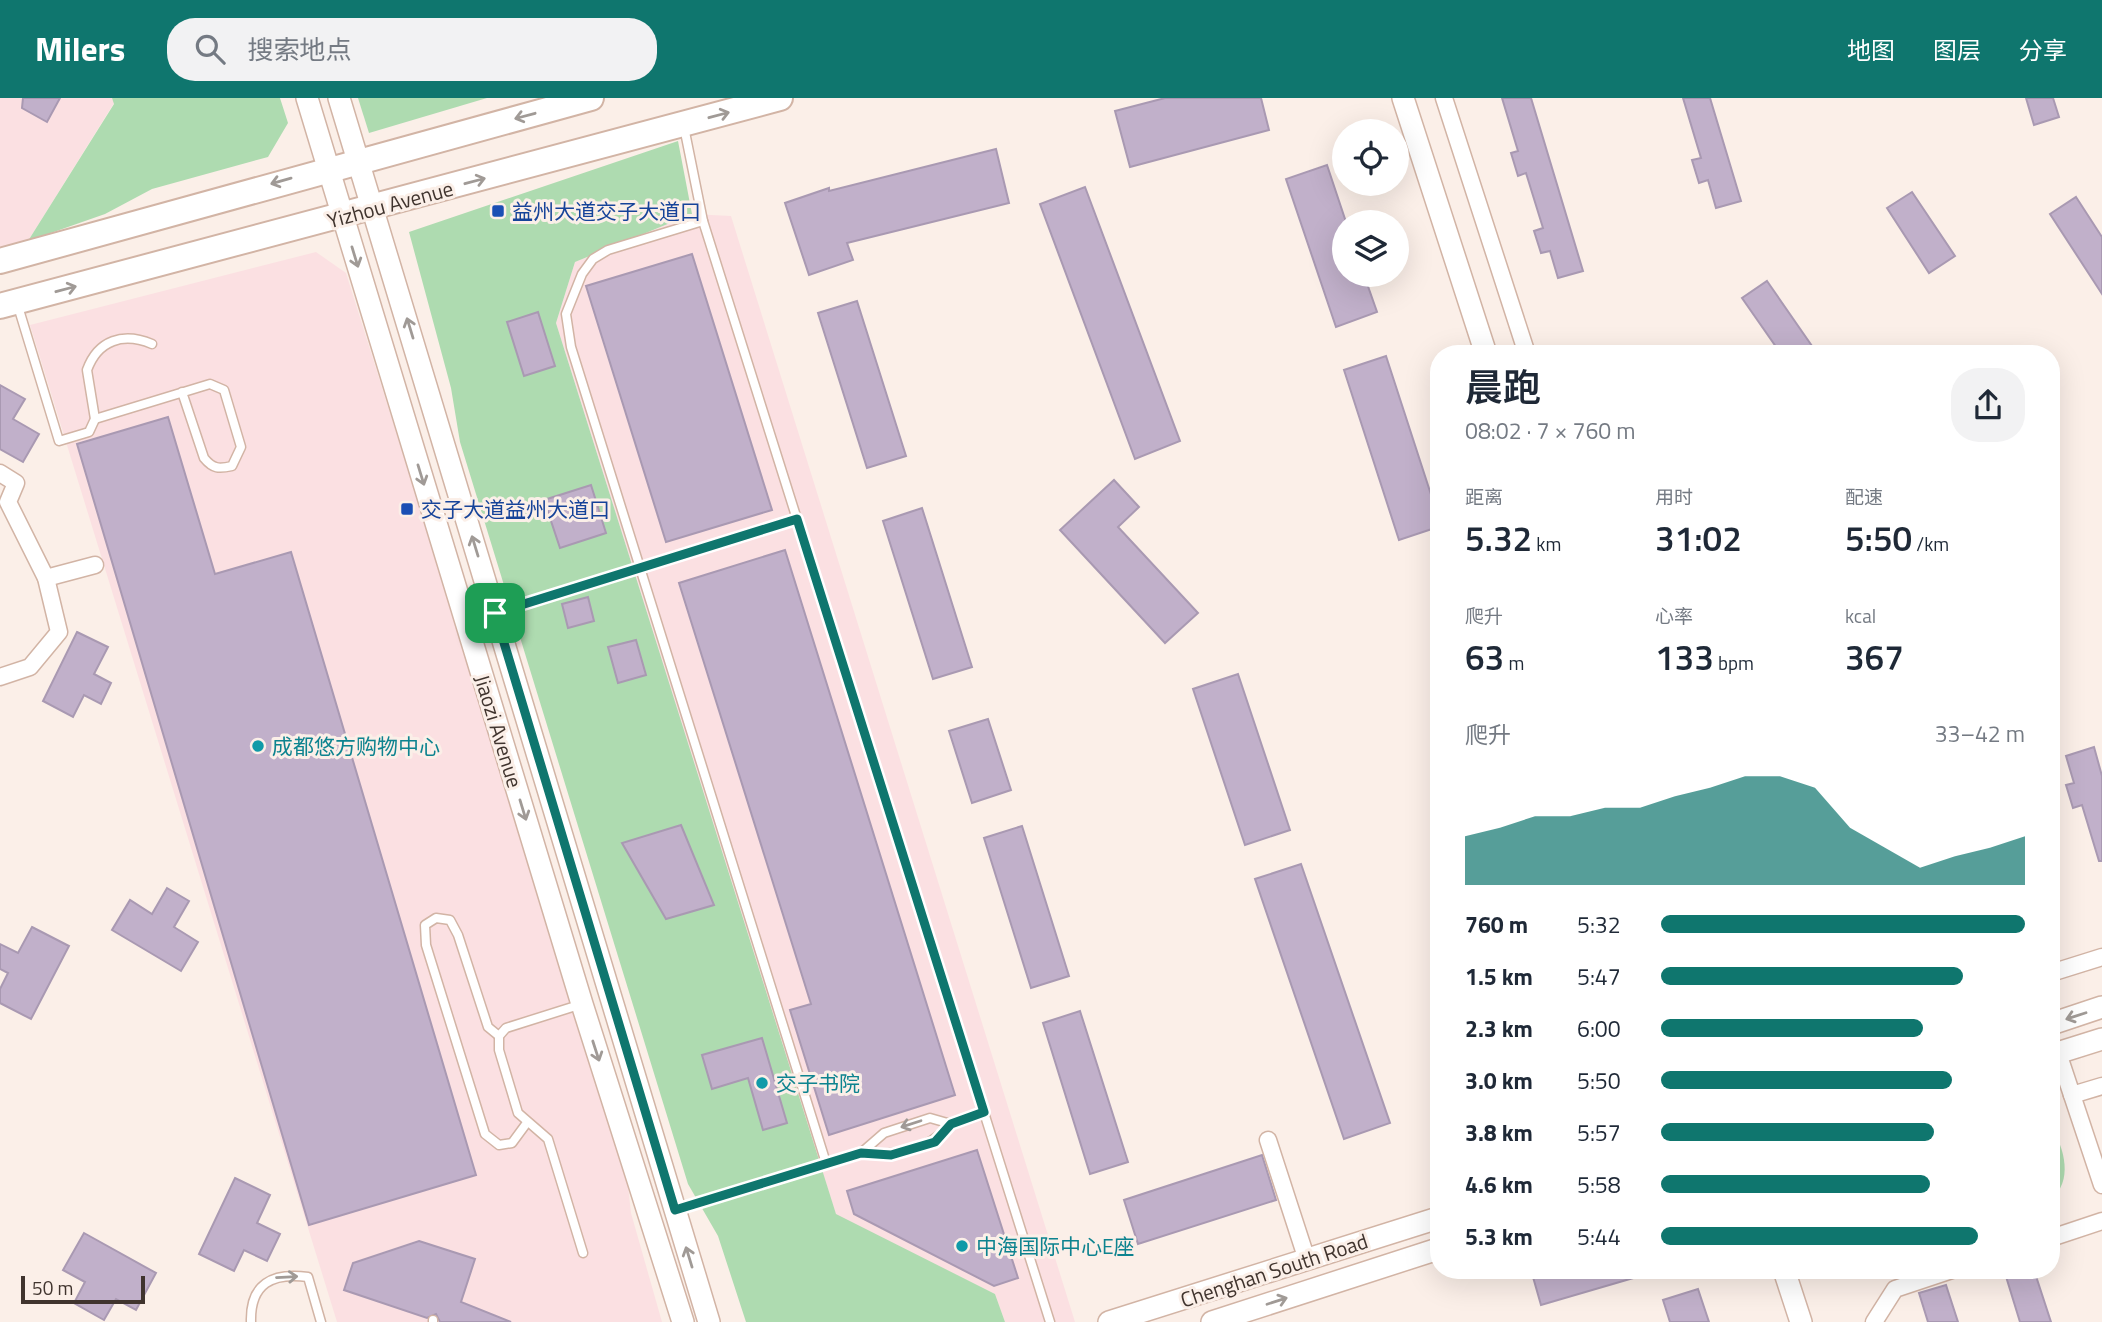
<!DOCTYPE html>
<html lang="zh">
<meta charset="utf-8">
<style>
:root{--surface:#fff;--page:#f2f2f3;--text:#1f2937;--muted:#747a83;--accent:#0f766e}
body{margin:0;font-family:"Titillium Web","Noto Sans SC",sans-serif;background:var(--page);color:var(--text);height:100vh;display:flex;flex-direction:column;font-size:26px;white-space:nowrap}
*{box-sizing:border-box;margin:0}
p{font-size:23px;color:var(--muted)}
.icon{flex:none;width:38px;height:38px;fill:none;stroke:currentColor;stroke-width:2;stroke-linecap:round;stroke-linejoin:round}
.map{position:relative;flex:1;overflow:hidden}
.drawer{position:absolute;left:1430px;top:247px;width:630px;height:934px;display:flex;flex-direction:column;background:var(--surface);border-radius:28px;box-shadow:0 7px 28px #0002}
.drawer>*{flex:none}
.controls{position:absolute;left:1332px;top:21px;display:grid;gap:14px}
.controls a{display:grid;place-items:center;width:77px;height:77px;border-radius:50%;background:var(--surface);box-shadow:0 7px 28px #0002;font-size:35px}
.scale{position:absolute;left:21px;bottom:18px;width:124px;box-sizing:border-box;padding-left:7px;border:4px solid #40342e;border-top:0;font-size:19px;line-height:24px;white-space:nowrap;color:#40342e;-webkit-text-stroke:5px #fbefe8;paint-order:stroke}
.pin{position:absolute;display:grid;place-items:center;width:60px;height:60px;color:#fff;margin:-30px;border-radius:14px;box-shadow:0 4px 10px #0006}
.round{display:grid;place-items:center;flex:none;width:74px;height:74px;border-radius:28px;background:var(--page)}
.headline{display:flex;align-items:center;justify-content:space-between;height:119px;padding:0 35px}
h1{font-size:38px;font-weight:600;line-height:52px}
.figures{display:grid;grid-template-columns:repeat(3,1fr);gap:10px;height:119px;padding:7px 35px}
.figures div{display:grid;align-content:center}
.figures b{font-size:35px;font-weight:600}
.figures small{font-size:19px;font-weight:400}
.figures p{font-size:19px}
.chart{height:196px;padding:14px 35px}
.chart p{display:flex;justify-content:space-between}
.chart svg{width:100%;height:126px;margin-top:7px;fill:var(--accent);opacity:.7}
ul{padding:0 35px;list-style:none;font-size:23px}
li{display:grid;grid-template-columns:112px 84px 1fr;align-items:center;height:52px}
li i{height:18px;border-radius:9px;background:var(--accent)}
header{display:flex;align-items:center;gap:42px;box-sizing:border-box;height:98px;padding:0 35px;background:var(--accent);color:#fff}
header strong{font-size:33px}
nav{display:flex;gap:38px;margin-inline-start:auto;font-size:24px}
.search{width:490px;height:63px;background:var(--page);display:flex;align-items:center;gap:18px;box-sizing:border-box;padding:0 24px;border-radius:28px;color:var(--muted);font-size:26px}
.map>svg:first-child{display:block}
.commercial{fill:#fbe0e2}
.green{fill:#aedbb0}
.building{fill:#c1b0ca;stroke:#a999b2;stroke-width:2}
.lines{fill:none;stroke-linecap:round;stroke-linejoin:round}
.lane-casing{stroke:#d2b4a5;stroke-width:11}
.street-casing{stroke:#d2b4a5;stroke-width:19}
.secondary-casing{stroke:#d2b4a5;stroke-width:24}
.primary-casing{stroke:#d2b4a5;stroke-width:28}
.lane{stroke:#fff;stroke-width:8}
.street{stroke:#fff;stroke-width:16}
.secondary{stroke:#fff;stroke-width:21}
.primary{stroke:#fff;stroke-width:24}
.oneway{stroke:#a09a96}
.route-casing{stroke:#fff;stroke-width:14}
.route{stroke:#0f766e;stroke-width:9}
.transit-dot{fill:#1a4fb4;stroke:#fbefe8;stroke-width:2.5}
.culture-dot{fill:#0f9aa8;stroke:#fbefe8;stroke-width:2.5}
.labels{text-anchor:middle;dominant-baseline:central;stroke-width:6;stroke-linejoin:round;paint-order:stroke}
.street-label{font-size:21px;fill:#40342e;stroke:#fbefe8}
.transit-label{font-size:21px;fill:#164399;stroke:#fbefe8;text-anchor:start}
.culture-label{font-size:21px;fill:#0d838f;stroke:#fbefe8;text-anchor:start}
</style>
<header>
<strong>Milers</strong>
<div class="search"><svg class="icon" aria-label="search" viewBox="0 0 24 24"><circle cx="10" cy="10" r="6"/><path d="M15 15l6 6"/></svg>搜索地点</div>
<nav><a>地图</a><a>图层</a><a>分享</a></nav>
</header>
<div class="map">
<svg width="2102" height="1224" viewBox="0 0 2102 1224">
<rect width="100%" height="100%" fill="#fbefe8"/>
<g class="commercial">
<polygon points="0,0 112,0 114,5 28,143 0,150"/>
<polygon points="692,116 731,118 1075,1224 1005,1224 995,1196 836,1117 556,225 575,164"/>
<polygon points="316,154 346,175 625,1061 631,1115 662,1224 337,1224 30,227"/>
</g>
<g class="green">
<polygon points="112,0 280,0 288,25 268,59 152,91 105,116 28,143 114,6"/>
<polygon points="358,0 487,0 369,35"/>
<polygon points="678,43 692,116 575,164 556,225 836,1116 995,1196 1005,1224 746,1224 718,1138 688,1086 460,344 451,290 409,134"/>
<path d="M2051 1029C2065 1050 2073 1084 2051 1101Z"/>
</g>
<g class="building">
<polygon points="23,0 60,0 47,24 22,10"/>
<polygon points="1165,0 1261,0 1269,32 1130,69 1115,13"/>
<polygon points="1502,0 1531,0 1583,173 1558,180 1550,153 1541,155 1534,133 1543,130 1526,75 1518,78 1511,55 1518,53"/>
<polygon points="1683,0 1710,0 1741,103 1716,110 1708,82 1699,85 1692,62 1701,60"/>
<polygon points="2026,0 2053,0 2059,19 2034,27"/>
<polygon points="996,51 1009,105 847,145 853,162 809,177 785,105 829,90 829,93"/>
<polygon points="1327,67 1346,124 1344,124 1344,177 1364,177 1377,214 1336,229 1286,81"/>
<polygon points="1085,89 1180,343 1135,361 1040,106"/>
<polygon points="1912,94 1955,158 1929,175 1887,110"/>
<polygon points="2076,99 2102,139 2102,196 2050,116"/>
<polygon points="692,156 772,412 666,444 586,188"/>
<polygon points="1767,183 1812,248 1801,256 1781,256 1742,200"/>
<polygon points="857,203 906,358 867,370 818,215"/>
<polygon points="538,214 555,268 524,278 507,224"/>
<polygon points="1386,258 1438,418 1438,429 1399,442 1344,272"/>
<polygon points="0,287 25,301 13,321 39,336 23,364 0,351"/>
<polygon points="168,319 215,476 291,454 476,1077 309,1127 77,346"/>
<polygon points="1114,382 1139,409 1118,429 1198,515 1165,545 1060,432"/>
<polygon points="591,387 606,435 560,450 544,402"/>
<polygon points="922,410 972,569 933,581 883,423"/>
<polygon points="785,452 955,997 829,1037 790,912 811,906 679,485"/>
<polygon points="588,499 594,523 568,530 562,506"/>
<polygon points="77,534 108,549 94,576 111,585 101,606 84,597 73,619 43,603"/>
<polygon points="636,542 646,577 618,585 608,549"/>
<polygon points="1238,576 1290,732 1245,747 1193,591"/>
<polygon points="988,621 1011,692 972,705 949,633"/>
<polygon points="2094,649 2102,678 2102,763 2099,763 2082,707 2073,710 2066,687 2074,685 2066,658"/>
<polygon points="681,727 714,807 666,821 622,745"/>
<polygon points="1022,728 1069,878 1031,890 984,740"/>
<polygon points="1301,766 1390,1025 1344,1041 1255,781"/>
<polygon points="167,790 189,803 174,829 198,844 181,873 112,832 130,802 152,816"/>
<polygon points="32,829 69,848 31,921 0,905 0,891 8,875 0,871 0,846 18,855"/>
<polygon points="1080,913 1128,1064 1090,1076 1043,925"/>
<polygon points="762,940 787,1025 763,1032 748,980 712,991 702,957"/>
<polygon points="977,1052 1018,1180 994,1188 854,1116 847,1093"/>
<polygon points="1262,1057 1276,1102 1138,1146 1124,1102"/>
<polygon points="235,1080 270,1097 257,1125 280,1136 267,1163 244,1152 234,1173 199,1156"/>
<polygon points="84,1135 156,1175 136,1212 116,1201 104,1222 74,1205 85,1184 63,1172"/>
<polygon points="419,1143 475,1161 461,1204 511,1224 440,1224 436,1216 427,1220 344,1192 353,1165"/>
<polygon points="1531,1172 1646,1172 1647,1176 1541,1207"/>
<polygon points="2004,1172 2034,1172 2051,1224 2020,1224"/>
<polygon points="1946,1187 1958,1224 1928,1224 1919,1195"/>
<polygon points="1698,1191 1709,1224 1670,1224 1663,1202"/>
</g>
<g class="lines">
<g class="lane-casing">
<g id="lane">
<polyline points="684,29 703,123 608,152 593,161 582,176 566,216 571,249 826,1065"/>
<polyline points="703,123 1050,1224"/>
<path d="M17 205 59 343 89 334 95 321 87 272C98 242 123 234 152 246"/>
<path d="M95 321 210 286 224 292 241 349 232 368C219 371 213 371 204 360L182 294"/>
<polyline points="496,515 797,421"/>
<polyline points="582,906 506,930 499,938 499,952 518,1015 548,1041 583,1155"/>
<polyline points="499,938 488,929 458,837 450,822 436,820 425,827 426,847 485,1036 499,1047 512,1045 526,1026"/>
<polyline points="951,1026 984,1015"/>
<path d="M678 1112 861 1055C898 1058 926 1054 951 1026L930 1020 884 1035 861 1055"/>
<path d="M251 1224C250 1186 272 1174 308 1179L321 1224"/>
<polyline points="433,1224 433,1222"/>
</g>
</g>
<g class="street-casing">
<g id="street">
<polyline points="1444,0 1527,256"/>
<polyline points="0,375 16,385 8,404 46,480 59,534 30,569 0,579"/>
<polyline points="46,480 95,467"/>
<polyline points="2051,875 2102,859"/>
<polyline points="2058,955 2102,1087"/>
<polyline points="2072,997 2102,988"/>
<polyline points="1268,1042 1307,1162"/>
<polyline points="2051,1140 2102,1123"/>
<polyline points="1874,1224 1895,1191 1952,1172"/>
</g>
</g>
<g class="secondary-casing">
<g id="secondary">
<polyline points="307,0 582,906 683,1224"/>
<polyline points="339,0 709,1224"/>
<polyline points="1403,0 1486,256"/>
<polyline points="2051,926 2102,909"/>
<polyline points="2051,957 2102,941"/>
<polyline points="1784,1172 1801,1224"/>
<polyline points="1109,1224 1438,1120"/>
<polyline points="1212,1224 1438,1151"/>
</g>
</g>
<g class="primary-casing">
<g id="primary">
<polyline points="0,163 591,0"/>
<polyline points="0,208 780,0"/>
</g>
</g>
<use href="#lane" class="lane"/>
<use href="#street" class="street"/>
<use href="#secondary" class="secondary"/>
<use href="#primary" class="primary"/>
</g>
<defs><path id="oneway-shaft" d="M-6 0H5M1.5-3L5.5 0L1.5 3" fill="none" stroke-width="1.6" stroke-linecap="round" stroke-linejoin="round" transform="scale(1.75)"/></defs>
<g class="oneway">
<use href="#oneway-shaft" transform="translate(719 17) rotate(-15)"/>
<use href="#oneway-shaft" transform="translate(525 18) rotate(165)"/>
<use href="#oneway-shaft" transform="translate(281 83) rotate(164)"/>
<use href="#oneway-shaft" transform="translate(475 83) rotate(-15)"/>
<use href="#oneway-shaft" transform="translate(355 159) rotate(73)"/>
<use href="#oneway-shaft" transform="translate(66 191) rotate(-15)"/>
<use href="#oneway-shaft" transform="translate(410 230) rotate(-107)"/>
<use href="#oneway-shaft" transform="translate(421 377) rotate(73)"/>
<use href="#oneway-shaft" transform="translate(475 448) rotate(-107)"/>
<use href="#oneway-shaft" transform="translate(523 712) rotate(73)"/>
<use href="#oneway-shaft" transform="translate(2076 918) rotate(162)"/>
<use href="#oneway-shaft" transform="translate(596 953) rotate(72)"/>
<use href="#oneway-shaft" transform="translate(911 1026) rotate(162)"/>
<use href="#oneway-shaft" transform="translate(689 1159) rotate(-107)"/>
<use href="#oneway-shaft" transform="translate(287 1179) rotate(-3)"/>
<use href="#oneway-shaft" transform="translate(1277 1203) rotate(-18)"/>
</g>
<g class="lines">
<g class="route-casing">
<polygon id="route" points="797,421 984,1014 951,1026 935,1044 891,1057 861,1055 675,1112 495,515"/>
</g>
<use href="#route" class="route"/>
</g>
<g class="transit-dot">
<rect x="491" y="106" width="14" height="14" rx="3.5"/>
<rect x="400" y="404" width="14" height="14" rx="3.5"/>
</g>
<g class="culture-dot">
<circle cx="258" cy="648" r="7"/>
<circle cx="762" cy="985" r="7"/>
<circle cx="962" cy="1148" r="7"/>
</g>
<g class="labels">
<g class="street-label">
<text transform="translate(390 106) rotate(-15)">Yizhou Avenue</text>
<text transform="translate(499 633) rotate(73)">Jiaozi Avenue</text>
<text transform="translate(1274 1172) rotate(-18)">Chenghan South Road</text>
</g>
<g class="transit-label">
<text x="512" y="113">益州大道交子大道口</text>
<text x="421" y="411">交子大道益州大道口</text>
</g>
<g class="culture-label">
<text x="272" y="648">成都悠方购物中心</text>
<text x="776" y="985">交子书院</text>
<text x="976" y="1148">中海国际中心E座</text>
</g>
</g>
</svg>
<div class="controls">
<a><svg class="icon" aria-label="locate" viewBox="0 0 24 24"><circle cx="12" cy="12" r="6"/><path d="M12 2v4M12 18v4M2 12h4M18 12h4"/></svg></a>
<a><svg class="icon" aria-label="layers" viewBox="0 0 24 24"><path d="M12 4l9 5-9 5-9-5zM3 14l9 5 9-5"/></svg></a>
</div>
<div class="scale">50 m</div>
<div class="pin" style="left:495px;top:515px;background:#1e9e55"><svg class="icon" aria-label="arrive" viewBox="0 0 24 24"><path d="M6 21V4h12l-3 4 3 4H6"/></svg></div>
<section class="drawer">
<div class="headline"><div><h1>晨跑</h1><p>08:02 · 7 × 760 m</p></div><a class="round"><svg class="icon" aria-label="share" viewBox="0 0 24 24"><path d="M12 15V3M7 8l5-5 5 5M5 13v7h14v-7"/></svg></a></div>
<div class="figures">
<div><p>距离</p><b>5.32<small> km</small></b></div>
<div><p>用时</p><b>31:02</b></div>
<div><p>配速</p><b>5:50<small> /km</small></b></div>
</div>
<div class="figures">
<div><p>爬升</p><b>63<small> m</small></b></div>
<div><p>心率</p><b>133<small> bpm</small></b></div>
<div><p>kcal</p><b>367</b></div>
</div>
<div class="chart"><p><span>爬升</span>33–42 m</p>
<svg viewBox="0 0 160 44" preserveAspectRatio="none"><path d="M0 44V27L10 24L20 20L30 20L40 17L50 17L60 13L70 10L80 6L90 6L100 10L110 24L120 31L130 38L140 34L150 31L160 27V44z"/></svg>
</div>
<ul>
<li><b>760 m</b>5:32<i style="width:100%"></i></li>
<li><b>1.5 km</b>5:47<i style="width:83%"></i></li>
<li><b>2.3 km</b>6:00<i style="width:72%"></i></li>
<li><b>3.0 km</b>5:50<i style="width:80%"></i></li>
<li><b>3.8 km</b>5:57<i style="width:75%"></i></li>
<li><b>4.6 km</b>5:58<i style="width:74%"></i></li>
<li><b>5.3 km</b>5:44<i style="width:87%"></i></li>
</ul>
</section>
</div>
